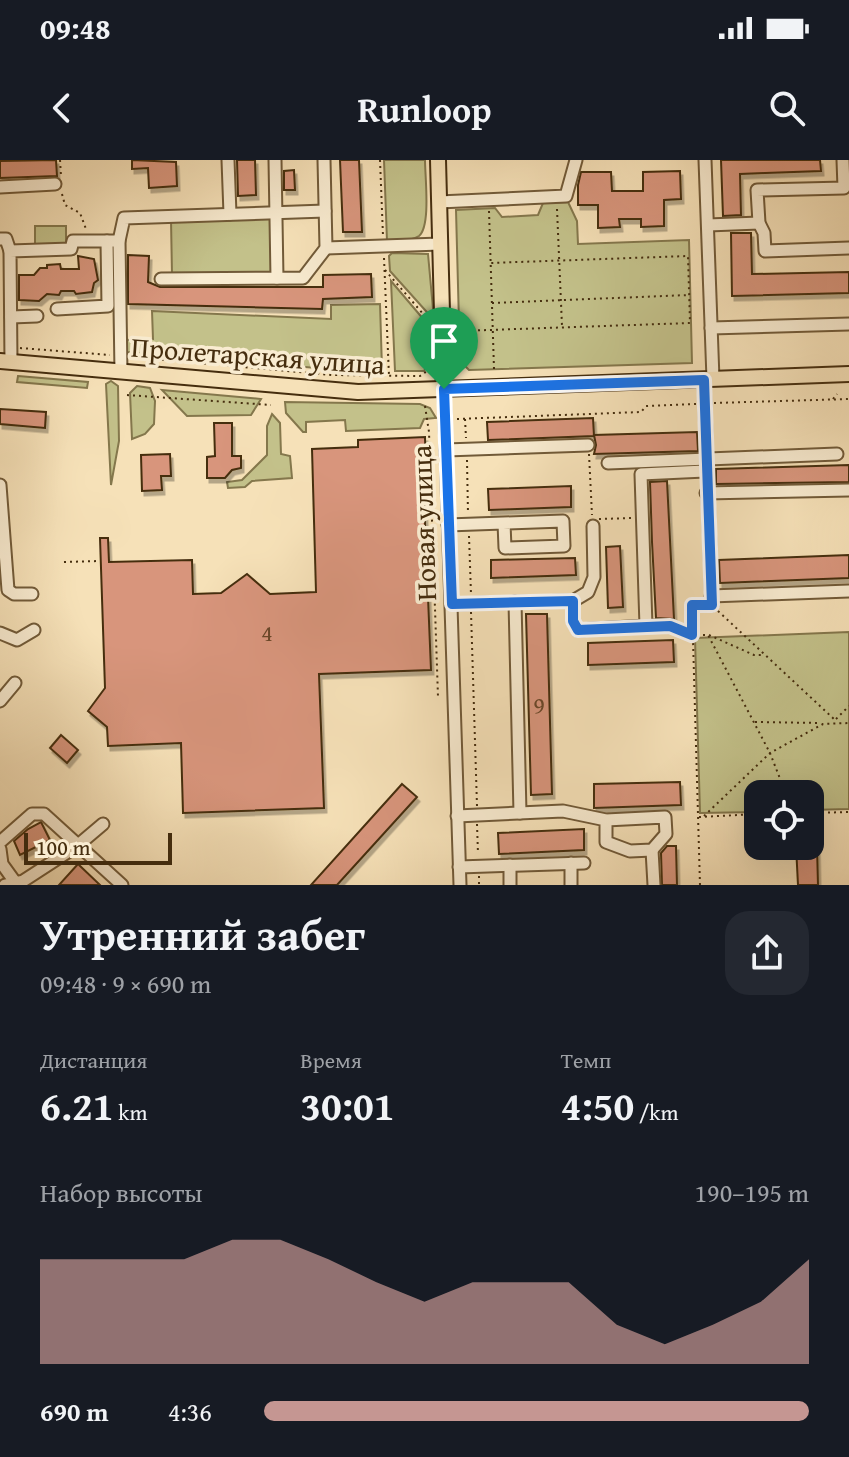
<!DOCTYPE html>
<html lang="ru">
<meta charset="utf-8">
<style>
:root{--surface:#171b24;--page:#242831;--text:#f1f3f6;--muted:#9ea1a6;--accent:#c59692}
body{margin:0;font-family:"Gentium Book Plus",serif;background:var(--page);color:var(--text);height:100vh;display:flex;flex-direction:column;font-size:30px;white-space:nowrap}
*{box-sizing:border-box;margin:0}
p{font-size:26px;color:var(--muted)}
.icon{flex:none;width:44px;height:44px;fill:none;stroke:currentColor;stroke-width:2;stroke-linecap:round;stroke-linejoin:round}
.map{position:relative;height:725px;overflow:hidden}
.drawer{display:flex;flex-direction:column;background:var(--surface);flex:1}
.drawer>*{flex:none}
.tools{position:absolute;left:744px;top:620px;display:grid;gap:16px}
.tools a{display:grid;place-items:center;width:80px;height:80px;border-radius:16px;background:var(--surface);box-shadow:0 8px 32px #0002;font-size:40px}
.scale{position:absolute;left:24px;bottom:20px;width:148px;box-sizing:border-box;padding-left:8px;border:4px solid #452d0e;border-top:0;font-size:22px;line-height:28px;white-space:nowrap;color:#452d0e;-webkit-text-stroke:6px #f9ecd1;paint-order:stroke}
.pin{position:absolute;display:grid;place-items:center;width:68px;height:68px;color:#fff;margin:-82px -34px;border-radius:50% 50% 50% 0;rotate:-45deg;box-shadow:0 0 8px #0007}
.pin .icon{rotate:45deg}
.round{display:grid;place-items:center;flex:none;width:84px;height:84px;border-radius:24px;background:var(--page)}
.headline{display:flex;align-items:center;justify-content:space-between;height:136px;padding:0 40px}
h1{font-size:44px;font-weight:600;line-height:60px}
.stats{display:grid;grid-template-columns:repeat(3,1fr);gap:12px;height:136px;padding:8px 40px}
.stats div{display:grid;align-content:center}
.stats b{font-size:40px;font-weight:600}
.stats small{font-size:22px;font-weight:400}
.stats p{font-size:22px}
.chart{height:224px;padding:16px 40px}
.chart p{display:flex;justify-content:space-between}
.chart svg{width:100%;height:144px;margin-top:8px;fill:var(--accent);opacity:.7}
ul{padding:0 40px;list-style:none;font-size:26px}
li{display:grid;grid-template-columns:128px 96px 1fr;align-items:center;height:60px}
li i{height:20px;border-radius:10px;background:var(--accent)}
.status{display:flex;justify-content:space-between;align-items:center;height:56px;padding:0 40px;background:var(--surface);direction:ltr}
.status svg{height:22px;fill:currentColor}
header{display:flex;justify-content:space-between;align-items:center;height:104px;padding:0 40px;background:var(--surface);font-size:36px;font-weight:600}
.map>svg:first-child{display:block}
.green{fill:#c3c18a;stroke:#84774c;stroke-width:2}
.building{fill:#d8957b;stroke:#452d0e;stroke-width:2;filter:url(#shadow)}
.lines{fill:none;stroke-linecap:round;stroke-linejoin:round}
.minor-casing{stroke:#715a38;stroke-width:15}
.major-casing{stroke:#452d0e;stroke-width:18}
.path{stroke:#452d0e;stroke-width:2;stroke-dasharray:2 4;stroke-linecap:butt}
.minor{stroke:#f9ecd1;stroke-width:11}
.major{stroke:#f6e1b8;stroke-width:14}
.route-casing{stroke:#fff;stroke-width:16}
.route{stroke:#1a73e8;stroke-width:10}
.labels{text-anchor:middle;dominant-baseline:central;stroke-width:7;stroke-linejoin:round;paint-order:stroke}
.number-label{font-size:24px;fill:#6a4729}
.street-label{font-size:28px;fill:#452d0e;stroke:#f9ecd1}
</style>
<div class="status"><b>09:48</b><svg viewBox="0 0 49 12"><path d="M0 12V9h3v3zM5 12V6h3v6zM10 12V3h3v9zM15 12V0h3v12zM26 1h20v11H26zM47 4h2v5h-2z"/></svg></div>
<header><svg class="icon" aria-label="back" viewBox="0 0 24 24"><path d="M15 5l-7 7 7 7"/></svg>Runloop<svg class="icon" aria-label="search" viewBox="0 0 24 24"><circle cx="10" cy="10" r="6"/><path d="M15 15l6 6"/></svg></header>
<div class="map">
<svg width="849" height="725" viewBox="0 0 849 725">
<defs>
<filter id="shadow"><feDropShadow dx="2.5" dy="4.5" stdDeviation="0" flood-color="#0004"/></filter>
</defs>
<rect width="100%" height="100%" fill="#f6e1b8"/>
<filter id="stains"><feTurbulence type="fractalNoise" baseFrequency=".0025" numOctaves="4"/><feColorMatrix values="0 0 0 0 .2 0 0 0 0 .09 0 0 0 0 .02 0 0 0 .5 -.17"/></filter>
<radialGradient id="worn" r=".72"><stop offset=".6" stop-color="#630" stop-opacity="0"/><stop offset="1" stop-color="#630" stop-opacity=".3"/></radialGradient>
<g class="green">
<path d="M384 0H425C425 17 431 66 419 76 410 82 396 81 387 81Z"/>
<polygon points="568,42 577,61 578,84 689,80 692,203 469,210 460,201 456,50 495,48 502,57 538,55 543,43"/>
<polygon points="272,57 273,112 172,115 171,60"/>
<rect x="35" y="66" width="31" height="19"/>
<polygon points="392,93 428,94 434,160 390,111 389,96"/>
<polygon points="391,121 430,167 431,199 424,211 395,211"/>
<polygon points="380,144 382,209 329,209 127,192 127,180 153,179 152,151 331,159 331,145"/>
<polygon points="18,216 88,222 87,228 17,222"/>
<polygon points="111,221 118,226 119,281 111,325 106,224"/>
<polygon points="137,226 150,228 155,241 154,264 145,274 132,279 130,233"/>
<polygon points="162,230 261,239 251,255 187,256"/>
<polygon points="285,242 420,244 430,248 436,258 424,259 420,268 346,271 345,260 306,262 306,272 303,272 286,253"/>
<polygon points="272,254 280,263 281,294 290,296 292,318 252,321 245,327 228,328 227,322 242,320 267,295 267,266"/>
<polygon points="849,472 849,649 810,650 810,634 758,634 758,652 700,653 695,478"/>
</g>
<g class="building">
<polygon points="56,0 57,16 0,18 0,1"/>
<polygon points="132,0 176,2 177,26 149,28 148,8 132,9"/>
<polygon points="237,0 255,0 256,35 238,36"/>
<polygon points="340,0 359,0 362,72 343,72"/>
<polygon points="721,0 820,0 821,11 740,14 741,55 723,56"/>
<polygon points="294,10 295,30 284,30 284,11"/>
<polygon points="680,11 681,39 664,40 664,66 641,67 641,59 619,59 620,67 598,68 598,45 578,45 578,25 581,12 611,12 612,31 643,31 643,12"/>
<polygon points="731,73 751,73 752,114 849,112 849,133 732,136"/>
<polygon points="128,95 149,96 148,122 160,127 323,127 323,115 371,114 372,137 323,139 322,149 128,144"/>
<polygon points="78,96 94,99 98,120 94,123 92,132 76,134 74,131 61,131 59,135 47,134 39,141 19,140 19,115 34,115 40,108 47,108 47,105 60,104 61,109 79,109"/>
<polygon points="0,249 46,252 45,268 0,264"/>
<polygon points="593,258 594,276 488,280 487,262"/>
<polygon points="214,263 232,263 232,296 241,296 241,308 232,310 225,318 207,318 207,297 215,296"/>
<polygon points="697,272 698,291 594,294 596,285 594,275"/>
<polygon points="425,277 426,315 423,315 431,510 319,514 324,648 183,653 181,583 108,586 107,567 88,551 105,528 100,378 108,378 109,402 192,400 193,434 221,433 247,414 270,434 316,432 312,289 358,287 358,280"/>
<polygon points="170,294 171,316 161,316 162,330 142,331 141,295"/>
<polygon points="849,305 849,322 716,324 716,309"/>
<polygon points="667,321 674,459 656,458 652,382 650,322"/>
<polygon points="571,326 571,347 489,350 488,329"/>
<polygon points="620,386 623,447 608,448 606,387"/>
<polygon points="849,395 849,418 720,423 719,400"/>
<polygon points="575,398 576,415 491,418 491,400"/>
<polygon points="526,454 547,454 552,634 531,635"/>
<polygon points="673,480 674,502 588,505 588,483"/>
<polygon points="61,575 78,590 67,603 50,588"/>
<polygon points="680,622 681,645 594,648 594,624"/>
<polygon points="402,624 417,637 337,725 311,725"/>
<polygon points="41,662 50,680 20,695 14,681 28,669"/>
<polygon points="584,669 584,690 499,694 498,673"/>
<polygon points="667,686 676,686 677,725 662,725 661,693"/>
<polygon points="796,686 817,686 818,725 798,725"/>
<polygon points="78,704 100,725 59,725"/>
</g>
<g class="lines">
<g class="minor-casing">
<g id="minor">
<polyline points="228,0 230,54"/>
<polyline points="275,0 277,118"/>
<polyline points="705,0 713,219"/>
<polyline points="843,0 844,28 757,30 759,63 764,73 765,91 849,88"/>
<polyline points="0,27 55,24"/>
<polyline points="439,42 566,36 576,0"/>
<polyline points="708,65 759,63"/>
<polyline points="0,79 6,79 10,91"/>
<polyline points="326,88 440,84"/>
<polyline points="161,119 303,118 326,88 324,0"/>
<polyline points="57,149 108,146 107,81"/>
<polyline points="11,157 37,156"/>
<polyline points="711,168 849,164"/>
<polyline points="11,202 10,91 71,89 73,81 119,81"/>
<polyline points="121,212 119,81 124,58 325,51"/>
<polyline points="704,220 712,445"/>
<polyline points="444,229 460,725"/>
<polyline points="446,290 588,285"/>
<polyline points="608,303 837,294"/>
<polyline points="0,325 8,430 14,434 32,434"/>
<polyline points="706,333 849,330"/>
<path d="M448 365C487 364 525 362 563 361L564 386 505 388 504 363"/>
<polyline points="711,436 849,431"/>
<polyline points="573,441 588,432 594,417 593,366"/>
<polyline points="515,442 520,653"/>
<polyline points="452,444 573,441 573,461 578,470 646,466 641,314 705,311"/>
<polyline points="646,466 670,466"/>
<polyline points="0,473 17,480 34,470"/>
<polyline points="0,541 15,523"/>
<polyline points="457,656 563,651 606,660 665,657 666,674 652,690 630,691 606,682 606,660"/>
<polyline points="0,682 32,654 44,654 122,725"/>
<polyline points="0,689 2,704 15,722"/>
<polyline points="652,690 654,725"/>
<polyline points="571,703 571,725"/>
<polyline points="510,705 510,725"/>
<polyline points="459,707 584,703"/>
<polyline points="5,725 23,721 77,686 103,664"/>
</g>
</g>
<g class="major-casing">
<g id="major">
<polyline points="438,0 444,229"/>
<polyline points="0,201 358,232 849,214"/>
</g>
</g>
<g class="path">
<polyline points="60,0 61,16"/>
<polyline points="380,0 383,76"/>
<polyline points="62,34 65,45 80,53 86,69"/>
<polyline points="557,49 562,166"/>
<polyline points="489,51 494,209"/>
<polyline points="384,98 389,216"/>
<polyline points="385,110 431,163"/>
<polyline points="492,143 689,135"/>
<polyline points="460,171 690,163 688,96 490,103"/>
<polyline points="20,188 110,195"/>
<polyline points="132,197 332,215 420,216 430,209"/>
<polyline points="127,235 271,245"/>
<polyline points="833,239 837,234"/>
<polyline points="714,243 849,239"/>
<polyline points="425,246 429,272 438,537"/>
<polyline points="457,259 641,252 646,246 696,244"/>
<polyline points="465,259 466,278"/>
<polyline points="589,294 592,355"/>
<polyline points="467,300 468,354"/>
<polyline points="599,359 633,358"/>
<polyline points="469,376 471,434"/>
<polyline points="64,402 99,401"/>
<polyline points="718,451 835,560"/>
<polyline points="471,452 477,646"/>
<polyline points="680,470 692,475 708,475 770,593 786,634"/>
<polyline points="709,475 754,495 762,495"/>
<polyline points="836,559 849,546"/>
<polyline points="755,562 821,563"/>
<polyline points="810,653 849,652"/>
<polyline points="704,656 770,593 823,564 849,563"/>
<polyline points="699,657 758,654"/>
<polyline points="477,664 478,694"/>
<polyline points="479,716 479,725"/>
<polyline points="700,725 692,445 703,445"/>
</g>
<use href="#minor" class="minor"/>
<use href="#major" class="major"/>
</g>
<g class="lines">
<g class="route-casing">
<polygon id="route" points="704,220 712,445 692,445 692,475 670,466 578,470 573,461 573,441 452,444 444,229"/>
</g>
<use href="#route" class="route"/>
</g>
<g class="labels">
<g class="number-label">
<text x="267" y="472">4</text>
<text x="539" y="544">9</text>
</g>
<g class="street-label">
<text transform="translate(258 195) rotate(4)">Пролетарская улица</text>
<text transform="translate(423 363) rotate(-92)">Новая улица</text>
</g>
</g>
<rect width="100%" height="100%" filter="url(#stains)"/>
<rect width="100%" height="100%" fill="url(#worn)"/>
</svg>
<div class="tools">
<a><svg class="icon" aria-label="locate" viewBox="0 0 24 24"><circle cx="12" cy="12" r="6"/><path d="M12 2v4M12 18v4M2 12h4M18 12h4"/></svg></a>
</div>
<div class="scale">100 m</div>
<div class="pin" style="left:444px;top:229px;background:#1e9e55"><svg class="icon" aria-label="arrive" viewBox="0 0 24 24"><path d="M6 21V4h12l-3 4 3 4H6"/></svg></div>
</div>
<section class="drawer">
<div class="headline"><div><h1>Утренний забег</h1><p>09:48 · 9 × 690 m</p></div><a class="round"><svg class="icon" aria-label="share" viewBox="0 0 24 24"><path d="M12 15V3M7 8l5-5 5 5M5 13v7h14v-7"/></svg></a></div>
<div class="stats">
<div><p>Дистанция</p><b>6.21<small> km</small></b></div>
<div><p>Время</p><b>30:01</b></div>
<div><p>Темп</p><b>4:50<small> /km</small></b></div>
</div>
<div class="chart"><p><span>Набор высоты</span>190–195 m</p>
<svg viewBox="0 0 160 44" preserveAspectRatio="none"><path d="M0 44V12L10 12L20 12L30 12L40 6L50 6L60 12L70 19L80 25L90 19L100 19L110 19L120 32L130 38L140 32L150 25L160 12V44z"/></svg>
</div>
<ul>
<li><b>690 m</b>4:36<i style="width:100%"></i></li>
</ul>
</section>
